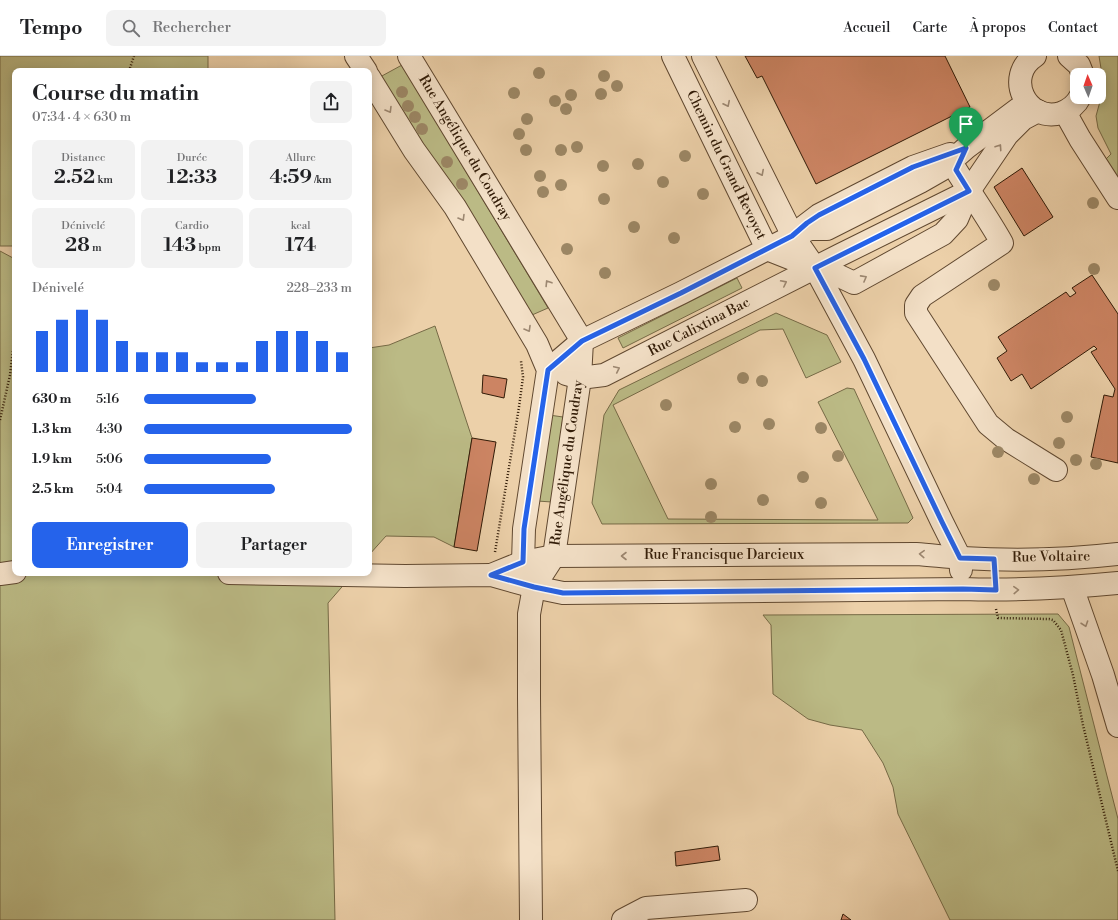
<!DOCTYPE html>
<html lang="fr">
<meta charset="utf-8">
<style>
:root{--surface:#fff;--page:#f2f2f2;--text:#202124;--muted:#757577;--line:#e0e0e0;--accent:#2563eb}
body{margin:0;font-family:"Libre Bodoni",serif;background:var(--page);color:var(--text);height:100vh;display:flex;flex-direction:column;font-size:15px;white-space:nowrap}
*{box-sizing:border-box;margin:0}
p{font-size:13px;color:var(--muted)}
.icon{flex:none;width:22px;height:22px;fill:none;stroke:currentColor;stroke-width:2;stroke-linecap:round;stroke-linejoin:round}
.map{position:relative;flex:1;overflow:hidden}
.drawer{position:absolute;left:12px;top:12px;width:360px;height:508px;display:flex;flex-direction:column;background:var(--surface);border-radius:8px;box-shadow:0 2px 10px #0003}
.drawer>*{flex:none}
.needle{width:26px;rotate:358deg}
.tools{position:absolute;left:1070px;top:12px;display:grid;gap:8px}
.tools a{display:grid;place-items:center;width:36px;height:36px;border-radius:8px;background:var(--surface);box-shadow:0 2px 10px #0003;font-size:20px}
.pin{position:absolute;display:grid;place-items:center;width:34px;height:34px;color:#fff;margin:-41px -17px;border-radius:50% 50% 50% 0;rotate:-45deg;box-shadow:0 0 4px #0007}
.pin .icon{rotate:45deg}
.round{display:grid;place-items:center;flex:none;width:42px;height:42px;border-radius:8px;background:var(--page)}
.headline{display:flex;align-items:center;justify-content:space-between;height:68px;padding:0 20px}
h1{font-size:22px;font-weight:600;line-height:30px}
.metrics{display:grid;grid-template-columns:repeat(3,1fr);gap:6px;height:68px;padding:4px 20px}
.metrics div{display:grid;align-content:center;border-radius:8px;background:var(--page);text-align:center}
.metrics b{font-size:20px;font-weight:600}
.metrics small{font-size:11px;font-weight:400}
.metrics p{font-size:11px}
.chart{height:112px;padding:8px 20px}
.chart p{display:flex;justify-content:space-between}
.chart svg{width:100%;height:72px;margin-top:4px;stroke:var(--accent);stroke-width:6}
.cta{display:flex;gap:8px;margin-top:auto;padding:8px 20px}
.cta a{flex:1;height:46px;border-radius:8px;background:var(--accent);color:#fff;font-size:16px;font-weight:600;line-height:46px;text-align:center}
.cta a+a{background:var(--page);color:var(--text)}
ul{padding:0 20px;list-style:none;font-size:13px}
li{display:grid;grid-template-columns:64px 48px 1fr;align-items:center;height:30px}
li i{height:10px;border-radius:5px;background:var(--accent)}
header{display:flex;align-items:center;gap:24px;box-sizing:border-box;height:56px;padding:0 20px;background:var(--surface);border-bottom:1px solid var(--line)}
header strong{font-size:19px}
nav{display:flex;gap:22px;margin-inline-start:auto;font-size:14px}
.search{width:280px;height:36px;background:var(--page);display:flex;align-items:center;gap:10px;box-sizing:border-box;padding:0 14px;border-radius:8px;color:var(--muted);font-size:15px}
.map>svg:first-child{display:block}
.green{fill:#bbba85;stroke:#766a46}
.building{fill:#cc8463;stroke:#311b07}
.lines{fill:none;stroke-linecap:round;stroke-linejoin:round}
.minor-casing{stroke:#604830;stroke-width:24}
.path{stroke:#311b07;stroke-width:2.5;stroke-dasharray:1 2;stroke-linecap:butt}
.minor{stroke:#f3e0c7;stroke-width:22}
.tree{fill:#9c8765}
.oneway{stroke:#9c8771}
.route-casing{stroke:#fff;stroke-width:8}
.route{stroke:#2563eb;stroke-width:5}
.labels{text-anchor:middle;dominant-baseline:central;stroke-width:4;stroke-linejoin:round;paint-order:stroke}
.street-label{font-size:14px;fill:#311b07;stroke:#f3e0c7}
</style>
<header>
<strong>Tempo</strong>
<div class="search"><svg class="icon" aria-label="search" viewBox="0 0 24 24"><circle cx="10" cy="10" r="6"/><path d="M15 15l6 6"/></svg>Rechercher</div>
<nav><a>Accueil</a><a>Carte</a><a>À propos</a><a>Contact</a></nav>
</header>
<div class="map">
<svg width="1118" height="864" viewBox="0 0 1118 864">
<rect width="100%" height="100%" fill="#ecd0a9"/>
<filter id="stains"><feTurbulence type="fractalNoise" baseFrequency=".005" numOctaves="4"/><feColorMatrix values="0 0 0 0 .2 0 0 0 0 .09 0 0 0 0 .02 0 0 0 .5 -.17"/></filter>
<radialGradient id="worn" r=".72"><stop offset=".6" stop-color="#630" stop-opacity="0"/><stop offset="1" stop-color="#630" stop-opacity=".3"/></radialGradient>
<g class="green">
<polygon points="0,0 208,0 208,15 15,15 15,190 0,190"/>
<polygon points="1099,0 1118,0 1118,122 1106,103 1111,98 1098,72 1096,60 1104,31"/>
<polygon points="402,9 548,252 532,259 424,98 380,21"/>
<polygon points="15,192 15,517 354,517 328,547 335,864 0,864 0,195 13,202"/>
<polygon points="737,222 742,232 623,292 618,282"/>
<polygon points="776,257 827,279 841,306 806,322 783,273 760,274 613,349 668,463 878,464 818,346 847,332 854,333 913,462 908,467 602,468 592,447 604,359 619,334"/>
<polygon points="435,270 472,382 454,491 434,481 386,480 369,499 369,292 389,289"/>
<polygon points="549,359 563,361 552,446 537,445"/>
<polygon points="1058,558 1069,571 1118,763 1118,864 950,864 898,758 893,731 883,707 862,674 830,669 808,663 773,638 771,569 763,559"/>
</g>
<g class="building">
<polygon points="745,0 945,0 970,51 816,128 762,20 757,22"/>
<polygon points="1022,112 1053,161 1024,180 994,131"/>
<polygon points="1092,219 1118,258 1118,407 1091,401 1104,339 1113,341 1115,333 1091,296 1097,293 1094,290 1031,333 1022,318 1011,325 997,302 1007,295 998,281 1066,236 1070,241 1076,237 1072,232"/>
<polygon points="483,319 507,323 504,342 482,337"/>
<polygon points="472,382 496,386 477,495 454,491"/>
<polygon points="718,790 720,804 676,810 675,796"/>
<polygon points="843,858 851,864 841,864"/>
</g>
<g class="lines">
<g class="minor-casing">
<g id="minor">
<polyline points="356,0 366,15"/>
<polyline points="409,0 582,285 580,322 554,500 534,531 529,558 529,642 531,864"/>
<polyline points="673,0 767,193 815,212 833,217 854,227 943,178 957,163 969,135 1007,79 1023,63 1038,55"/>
<polyline points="703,0 793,180 815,212 864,303 942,466 960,502 961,514"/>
<path d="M1035 0C1004 20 1026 67 1061 57 1069 54 1076 49 1080 41"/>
<polyline points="1069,0 1079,9 1083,19"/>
<polyline points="369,21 414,94 455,151 537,288 548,314 524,473 523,506 528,519"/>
<polyline points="1065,56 1080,83 1118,142"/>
<path d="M956 114C971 138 988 162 1002 187L922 240 916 249V257L988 368 1006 383 1056 414"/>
<polyline points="798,175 819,159 913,111 950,98"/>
<polyline points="548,314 582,285 681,237 793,180 810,173 827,173 920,126 941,114 966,92 1018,53"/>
<polyline points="566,318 580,322 604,319 840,199 969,135"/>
<path d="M229 517 405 520 491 519 534 531 563 537 963 533C1015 535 1066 532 1118 527"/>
<polyline points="0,518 15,516"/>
<path d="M491 519 523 506 554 500 916 498C931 499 946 501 962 502 1014 505 1066 504 1118 498"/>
<polyline points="1072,531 1103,619 1118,670"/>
<polyline points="623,864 646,852 746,844"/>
</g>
</g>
<g class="path">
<polyline points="129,15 134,0"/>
<polyline points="0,364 10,319 15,278"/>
<polyline points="495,496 519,351 523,321 521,305"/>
<polyline points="996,553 998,562 1049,563 1053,564 1061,574 1073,619 1083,669 1118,815"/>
</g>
<use href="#minor" class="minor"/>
</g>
<g class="tree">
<circle cx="539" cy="17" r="6"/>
<circle cx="604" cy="20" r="6"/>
<circle cx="617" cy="30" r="6"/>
<circle cx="402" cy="36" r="6"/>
<circle cx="514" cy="37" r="6"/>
<circle cx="601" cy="38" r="6"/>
<circle cx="571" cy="39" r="6"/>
<circle cx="555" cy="45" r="6"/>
<circle cx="408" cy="50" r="6"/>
<circle cx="566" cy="53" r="6"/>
<circle cx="415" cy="61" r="6"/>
<circle cx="527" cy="63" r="6"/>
<circle cx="422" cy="73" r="6"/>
<circle cx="519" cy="78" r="6"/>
<circle cx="577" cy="91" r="6"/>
<circle cx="526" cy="94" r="6"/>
<circle cx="561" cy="94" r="6"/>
<circle cx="685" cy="100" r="6"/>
<circle cx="447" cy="106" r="6"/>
<circle cx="638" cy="108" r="6"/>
<circle cx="603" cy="110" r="6"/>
<circle cx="540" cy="120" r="6"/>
<circle cx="663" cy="126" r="6"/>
<circle cx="462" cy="128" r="6"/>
<circle cx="561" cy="129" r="6"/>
<circle cx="543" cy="136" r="6"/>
<circle cx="703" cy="138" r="6"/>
<circle cx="604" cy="143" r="6"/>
<circle cx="1093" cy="147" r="6"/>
<circle cx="634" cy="171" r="6"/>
<circle cx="674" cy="182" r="6"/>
<circle cx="567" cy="193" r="6"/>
<circle cx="1094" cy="213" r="6"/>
<circle cx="605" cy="217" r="6"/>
<circle cx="994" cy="229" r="6"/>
<circle cx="743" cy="322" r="6"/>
<circle cx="762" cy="325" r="6"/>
<circle cx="666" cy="349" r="6"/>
<circle cx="1067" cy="361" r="6"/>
<circle cx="769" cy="368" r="6"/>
<circle cx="735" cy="371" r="6"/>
<circle cx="821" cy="372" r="6"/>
<circle cx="1059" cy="387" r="6"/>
<circle cx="998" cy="396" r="6"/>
<circle cx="838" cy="400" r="6"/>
<circle cx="1076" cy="404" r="6"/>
<circle cx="1096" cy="408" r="6"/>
<circle cx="803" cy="421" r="6"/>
<circle cx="1034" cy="423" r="6"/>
<circle cx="711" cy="428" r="6"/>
<circle cx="763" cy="444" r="6"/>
<circle cx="821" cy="447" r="6"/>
<circle cx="711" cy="461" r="6"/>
</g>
<defs><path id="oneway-chevron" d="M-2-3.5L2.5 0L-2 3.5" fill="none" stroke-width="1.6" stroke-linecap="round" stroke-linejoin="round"/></defs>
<g class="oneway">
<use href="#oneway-chevron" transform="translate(727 48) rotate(64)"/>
<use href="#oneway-chevron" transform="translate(389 54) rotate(59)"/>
<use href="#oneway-chevron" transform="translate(999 91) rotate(-56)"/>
<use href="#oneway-chevron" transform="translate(761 117) rotate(63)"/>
<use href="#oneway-chevron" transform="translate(462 162) rotate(59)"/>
<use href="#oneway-chevron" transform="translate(864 222) rotate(-29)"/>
<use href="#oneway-chevron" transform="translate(548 227) rotate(-122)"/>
<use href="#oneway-chevron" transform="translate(784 227) rotate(-27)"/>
<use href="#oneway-chevron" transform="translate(528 273) rotate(60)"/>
<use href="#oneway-chevron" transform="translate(617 313) rotate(-25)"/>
<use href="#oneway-chevron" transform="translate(922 498) rotate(-177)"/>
<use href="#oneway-chevron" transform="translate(624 500) rotate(180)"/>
<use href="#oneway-chevron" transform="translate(1016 534) rotate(-3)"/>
<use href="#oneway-chevron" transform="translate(1085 568) rotate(71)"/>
</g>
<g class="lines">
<g class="route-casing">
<polygon id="route" points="966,92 956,114 969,135 815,212 864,303 942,466 960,502 994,503 996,534 963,533 563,537 534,531 491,519 523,506 524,473 548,314 582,285 681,237 792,180 807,167 819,159 913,111"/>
</g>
<use href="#route" class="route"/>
</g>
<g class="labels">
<g class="street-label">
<text transform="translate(465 92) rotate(59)">Rue Angélique du Coudray</text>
<text transform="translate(726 109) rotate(64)">Chemin du Grand Revoyet</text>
<text transform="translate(699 271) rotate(-27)">Rue Calixtina Bac</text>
<text transform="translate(567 407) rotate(-82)">Rue Angélique du Coudray</text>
<text x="724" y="499">Rue Francisque Darcieux</text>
<text transform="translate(1051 501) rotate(-1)">Rue Voltaire</text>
</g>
</g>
<rect width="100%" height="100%" filter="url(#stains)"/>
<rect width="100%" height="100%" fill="url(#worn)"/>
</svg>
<div class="tools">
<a><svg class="needle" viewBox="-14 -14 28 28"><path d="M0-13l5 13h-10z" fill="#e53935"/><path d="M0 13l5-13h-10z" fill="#757577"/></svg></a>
</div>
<div class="pin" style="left:966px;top:92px;background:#1e9e55"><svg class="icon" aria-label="arrive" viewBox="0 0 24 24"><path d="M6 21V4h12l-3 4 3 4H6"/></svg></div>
<section class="drawer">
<div class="headline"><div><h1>Course du matin</h1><p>07:34 · 4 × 630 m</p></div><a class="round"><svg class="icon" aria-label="share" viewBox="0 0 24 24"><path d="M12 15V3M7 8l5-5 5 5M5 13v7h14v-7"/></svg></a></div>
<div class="metrics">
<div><p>Distance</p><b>2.52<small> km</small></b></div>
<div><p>Durée</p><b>12:33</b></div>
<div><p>Allure</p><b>4:59<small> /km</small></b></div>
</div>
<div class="metrics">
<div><p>Dénivelé</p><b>28<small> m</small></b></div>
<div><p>Cardio</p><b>143<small> bpm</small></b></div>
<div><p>kcal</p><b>174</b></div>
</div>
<div class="chart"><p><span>Dénivelé</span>228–233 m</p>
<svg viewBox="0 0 160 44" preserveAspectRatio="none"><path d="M5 44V19M15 44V12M25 44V6M35 44V12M45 44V25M55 44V32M65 44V32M75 44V32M85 44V38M95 44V38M105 44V38M115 44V25M125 44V19M135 44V19M145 44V25M155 44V32"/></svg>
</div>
<ul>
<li><b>630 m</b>5:16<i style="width:54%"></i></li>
<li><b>1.3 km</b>4:30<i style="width:100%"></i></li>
<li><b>1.9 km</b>5:06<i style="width:61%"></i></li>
<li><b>2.5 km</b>5:04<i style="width:63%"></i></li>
</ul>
<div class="cta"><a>Enregistrer</a><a>Partager</a></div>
</section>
</div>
